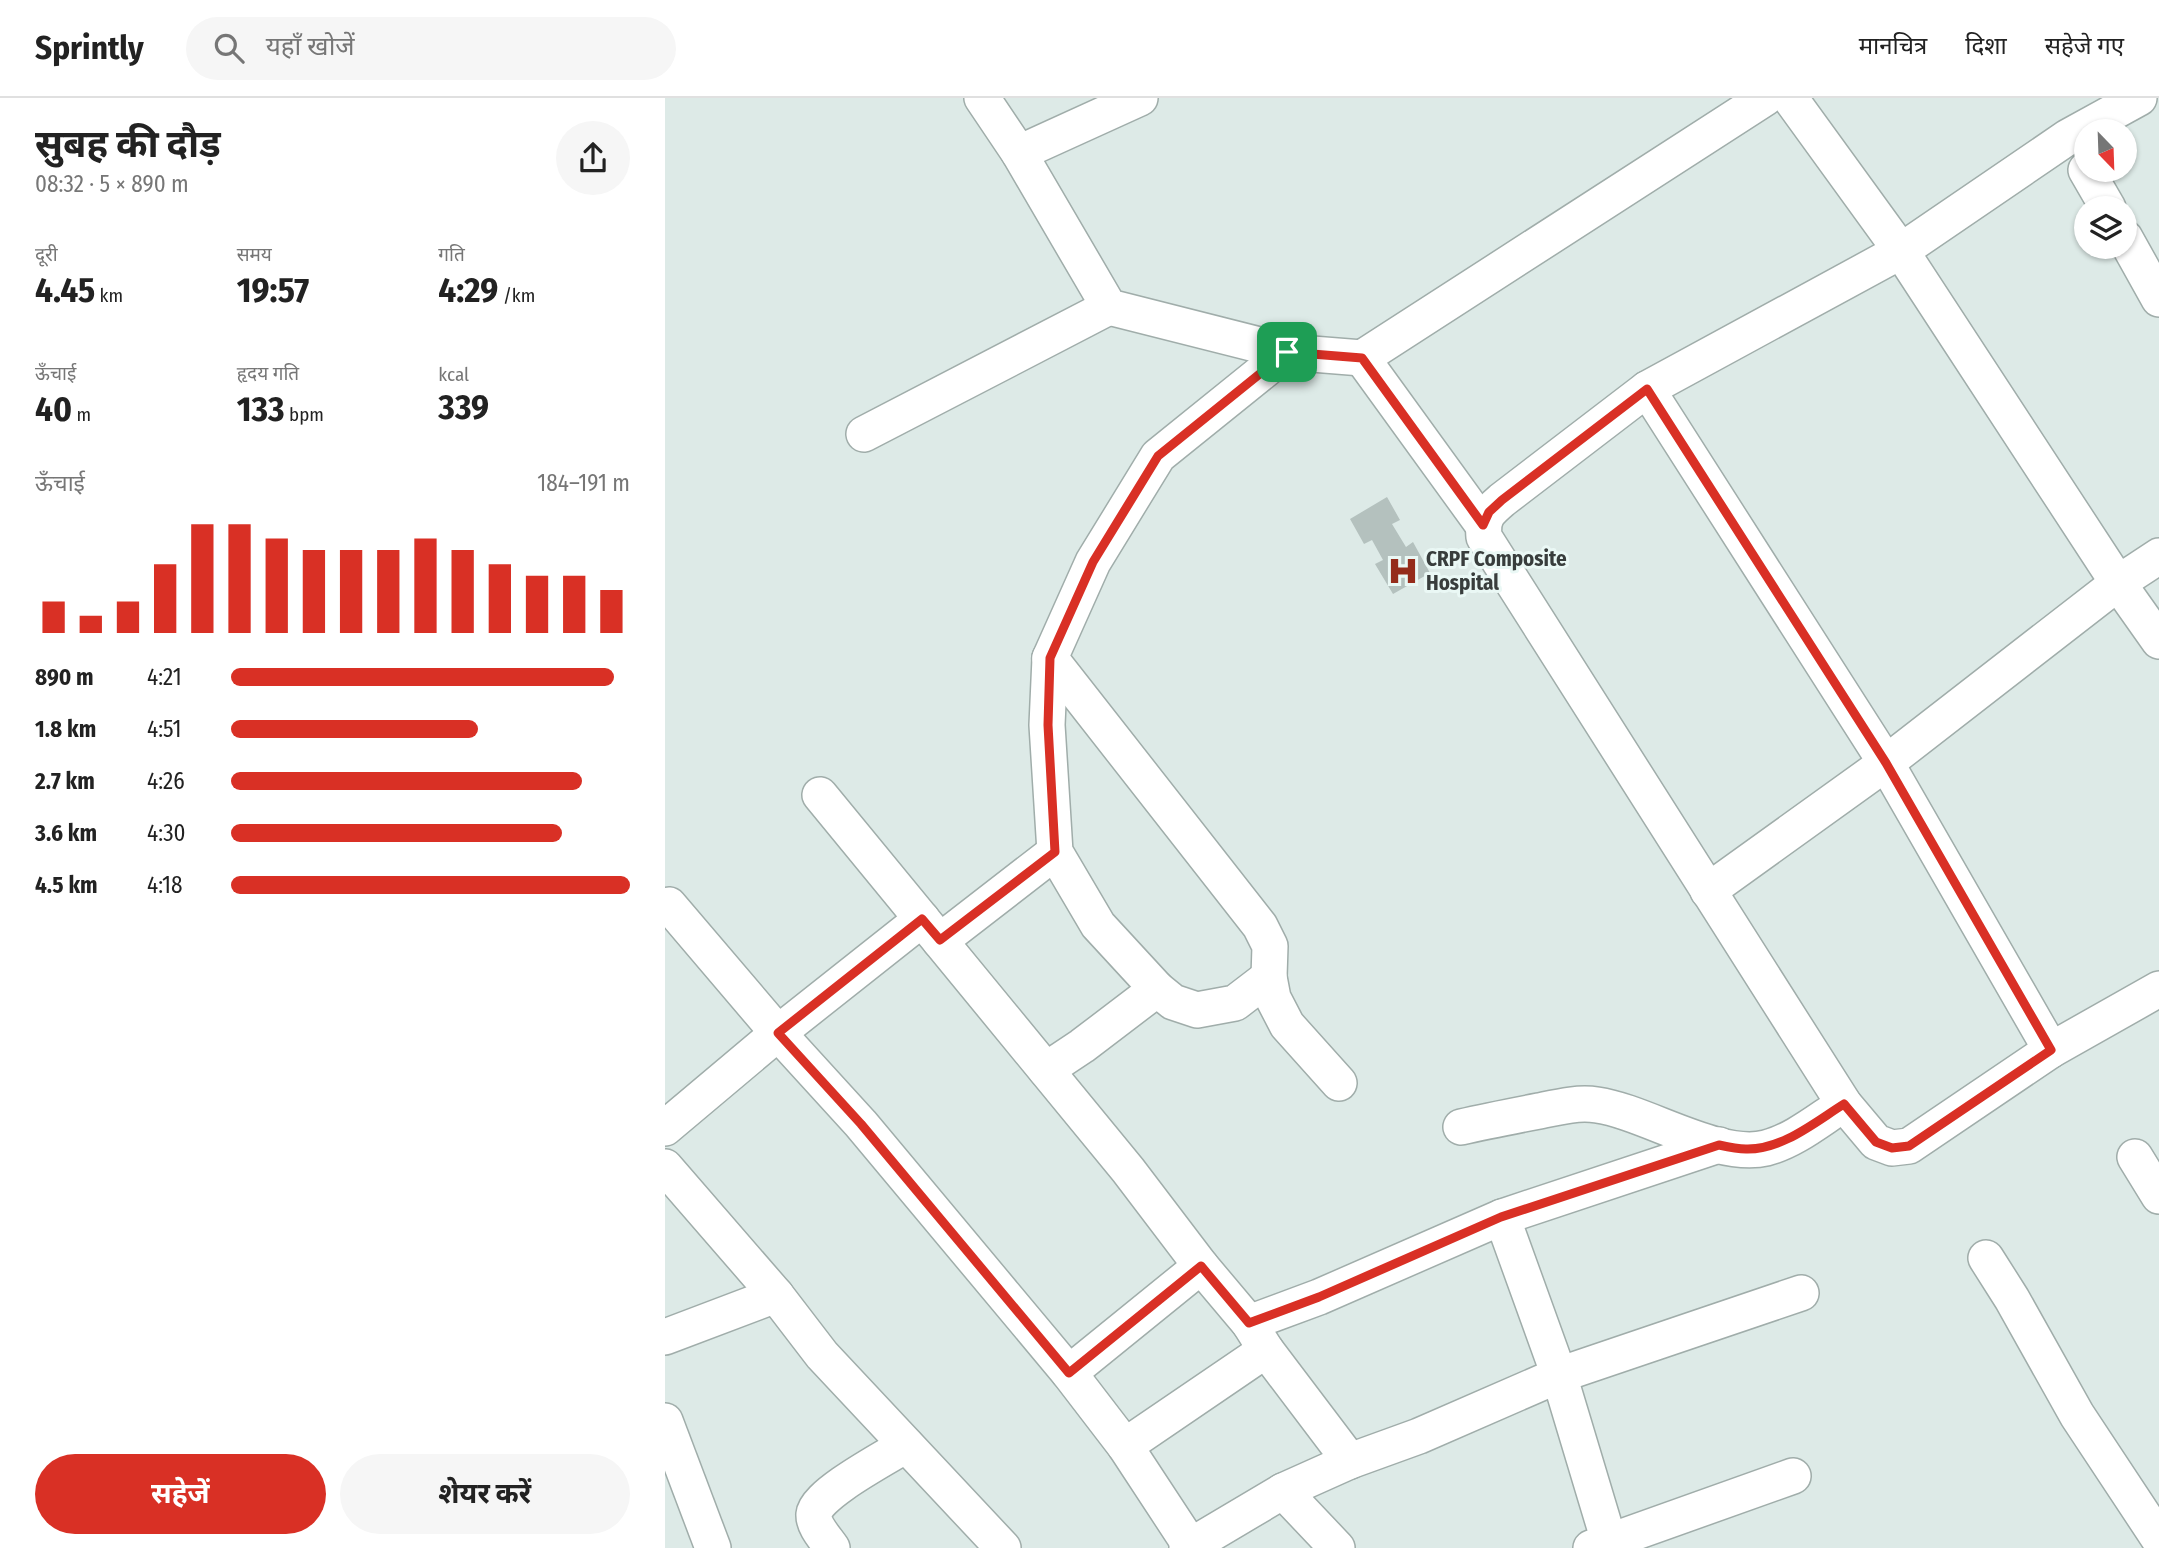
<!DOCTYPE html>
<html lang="hi">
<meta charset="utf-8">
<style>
:root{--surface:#fff;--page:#f6f6f6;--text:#222;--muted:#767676;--line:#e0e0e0;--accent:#d93025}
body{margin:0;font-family:"Fira Sans Condensed","Noto Sans Devanagari",sans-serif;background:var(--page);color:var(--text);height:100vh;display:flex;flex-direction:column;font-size:26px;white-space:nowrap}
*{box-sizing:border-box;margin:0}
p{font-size:23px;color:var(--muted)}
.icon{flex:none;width:38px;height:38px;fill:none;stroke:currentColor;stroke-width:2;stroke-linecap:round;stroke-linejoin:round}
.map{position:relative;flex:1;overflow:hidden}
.panel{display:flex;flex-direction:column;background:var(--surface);width:665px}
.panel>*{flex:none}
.needle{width:46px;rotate:157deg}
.fabs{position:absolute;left:1409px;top:21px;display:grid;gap:14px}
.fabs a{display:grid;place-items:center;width:63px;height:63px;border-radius:50%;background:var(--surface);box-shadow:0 2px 5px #0004;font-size:35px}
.pin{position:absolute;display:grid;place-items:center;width:60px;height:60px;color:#fff;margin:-30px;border-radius:14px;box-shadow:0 4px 10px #0006}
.round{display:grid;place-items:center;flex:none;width:74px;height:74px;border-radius:37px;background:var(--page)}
.headline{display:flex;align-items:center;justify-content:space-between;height:119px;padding:0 35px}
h1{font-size:38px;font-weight:700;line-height:52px}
.stats{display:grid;grid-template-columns:repeat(3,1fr);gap:10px;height:119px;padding:7px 35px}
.stats div{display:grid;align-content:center}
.stats b{font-size:35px;font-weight:700}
.stats small{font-size:19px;font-weight:400}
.stats p{font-size:19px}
.chart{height:196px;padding:14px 35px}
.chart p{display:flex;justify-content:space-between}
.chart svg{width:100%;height:126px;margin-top:7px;stroke:var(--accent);stroke-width:6}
.primary-button{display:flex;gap:14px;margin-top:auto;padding:14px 35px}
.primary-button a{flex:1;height:80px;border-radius:42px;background:var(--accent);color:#fff;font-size:28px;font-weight:700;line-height:80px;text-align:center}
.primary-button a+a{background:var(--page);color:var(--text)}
ul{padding:0 35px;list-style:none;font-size:23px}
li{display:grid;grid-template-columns:112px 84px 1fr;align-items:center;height:52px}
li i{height:18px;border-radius:9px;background:var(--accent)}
header{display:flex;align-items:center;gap:42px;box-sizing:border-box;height:98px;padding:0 35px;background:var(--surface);border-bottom:2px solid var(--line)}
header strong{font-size:33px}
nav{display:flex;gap:38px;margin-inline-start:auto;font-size:24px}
.search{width:490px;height:63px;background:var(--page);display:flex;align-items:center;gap:18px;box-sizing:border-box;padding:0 24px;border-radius:38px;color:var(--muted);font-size:26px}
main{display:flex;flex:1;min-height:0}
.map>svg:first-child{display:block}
.building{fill:#b4c1be}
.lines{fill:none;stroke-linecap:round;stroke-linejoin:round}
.minor-casing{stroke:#a0adaa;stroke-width:38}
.minor{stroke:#fff;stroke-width:35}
.route-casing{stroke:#fff;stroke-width:14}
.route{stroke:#d93025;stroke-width:9}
.labels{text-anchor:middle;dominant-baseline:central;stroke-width:6;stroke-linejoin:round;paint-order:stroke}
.poi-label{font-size:21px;font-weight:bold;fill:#383d3c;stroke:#eaf8f5;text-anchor:start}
</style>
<header>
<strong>Sprintly</strong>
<div class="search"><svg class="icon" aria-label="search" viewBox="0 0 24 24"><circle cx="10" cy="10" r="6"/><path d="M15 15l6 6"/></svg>यहाँ खोजें</div>
<nav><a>मानचित्र</a><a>दिशा</a><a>सहेजे गए</a></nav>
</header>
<main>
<section class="panel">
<div class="headline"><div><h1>सुबह की दौड़</h1><p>08:32 · 5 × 890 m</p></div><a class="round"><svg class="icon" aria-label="share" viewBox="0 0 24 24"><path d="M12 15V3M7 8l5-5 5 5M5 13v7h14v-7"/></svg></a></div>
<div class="stats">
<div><p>दूरी</p><b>4.45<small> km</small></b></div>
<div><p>समय</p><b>19:57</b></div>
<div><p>गति</p><b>4:29<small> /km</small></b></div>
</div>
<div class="stats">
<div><p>ऊँचाई</p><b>40<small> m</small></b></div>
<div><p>हृदय गति</p><b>133<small> bpm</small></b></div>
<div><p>kcal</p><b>339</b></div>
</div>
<div class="chart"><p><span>ऊँचाई</span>184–191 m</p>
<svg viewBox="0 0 160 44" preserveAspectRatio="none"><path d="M5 44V33M15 44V38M25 44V33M35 44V20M45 44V6M55 44V6M65 44V11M75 44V15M85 44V15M95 44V15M105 44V11M115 44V15M125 44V20M135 44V24M145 44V24M155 44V29"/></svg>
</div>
<ul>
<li><b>890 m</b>4:21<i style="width:96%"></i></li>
<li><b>1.8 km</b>4:51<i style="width:62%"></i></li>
<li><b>2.7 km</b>4:26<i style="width:88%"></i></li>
<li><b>3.6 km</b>4:30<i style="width:83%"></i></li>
<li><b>4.5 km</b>4:18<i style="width:100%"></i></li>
</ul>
<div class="primary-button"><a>सहेजें</a><a>शेयर करें</a></div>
</section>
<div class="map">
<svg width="1494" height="1450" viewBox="0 0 1494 1450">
<rect width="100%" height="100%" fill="#ddeae7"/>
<polygon class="building" points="722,399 735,422 727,426 741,449 748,444 765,475 728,496 710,466 718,462 707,442 699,446 685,421"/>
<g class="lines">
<g class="minor-casing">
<g id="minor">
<polyline points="317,0 354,55 444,209 622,254 697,260"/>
<polyline points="1125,0 1236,153 1453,485 1494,543"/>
<path d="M1474 0 1403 39 1236 153 982 291 837 402C823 414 817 419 819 439L1179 1006 1211 1044 1227 1050 1244 1048 1386 952 1494 891"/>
<polyline points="354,55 475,0"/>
<polyline points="1421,72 1443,110"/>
<polyline points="1460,140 1494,201"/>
<polyline points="622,254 493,358 428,464 385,560 595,828 605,848 604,879 608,900 622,927 674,985"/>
<polyline points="982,291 1221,665 1386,952"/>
<polyline points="199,336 444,209"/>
<polyline points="818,427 697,260 1100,0"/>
<polyline points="385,560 382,627 390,754 433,827 492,891 508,904 532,912 570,905 604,879"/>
<polyline points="155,697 463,1072 536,1168 584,1225 601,1252 685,1363"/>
<polyline points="1043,793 1221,665 1453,485 1494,458"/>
<polyline points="4,807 113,935 196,1026 404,1275 460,1348 525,1447"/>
<polyline points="275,843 390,754"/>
<polyline points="381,972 417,948 492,891"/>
<path d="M796 1029C822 1023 848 1018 874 1013 893 1009 913 1004 932 1007 981 1014 1053 1062 1101 1050 1129 1043 1155 1021 1179 1006"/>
<polyline points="0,1030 113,935 257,821"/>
<polyline points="1470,1059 1494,1098"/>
<polyline points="0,1069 111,1197 157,1257 338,1450"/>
<polyline points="837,1119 894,1277 946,1450"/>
<polyline points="1321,1160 1347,1201 1412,1317 1494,1441"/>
<polyline points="584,1225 654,1199 837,1119 1054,1047"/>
<polyline points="0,1239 111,1197"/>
<polyline points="404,1275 536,1168"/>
<polyline points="0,1323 48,1450"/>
<polyline points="460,1348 601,1252"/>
<polyline points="618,1393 672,1450"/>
<path d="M167 1450C161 1441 148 1428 149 1416 151 1396 222 1359 241 1347"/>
<polyline points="522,1450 618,1393 685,1363 754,1338 894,1277 1136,1195"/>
<polyline points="926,1450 1128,1378"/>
</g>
</g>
<use href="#minor" class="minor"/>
</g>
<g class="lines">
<g class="route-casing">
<path id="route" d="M622 254 697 260 818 427 824 414 837 402 982 291 1221 665 1386 952 1244 1048 1227 1050 1211 1044 1179 1006C1150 1024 1117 1052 1081 1051 1072 1051 1063 1049 1054 1047L836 1119 654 1199 584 1225 536 1168 404 1275 196 1026 113 935 257 821 275 842 390 754 383 627 385 560 428 464 493 358Z"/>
</g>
<use href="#route" class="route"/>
</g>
<defs>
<g id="hospital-bare" transform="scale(2.415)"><path d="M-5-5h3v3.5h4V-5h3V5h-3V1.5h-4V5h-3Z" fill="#952c1b" stroke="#eaf8f5" stroke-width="2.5" paint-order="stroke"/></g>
</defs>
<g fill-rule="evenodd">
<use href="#hospital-bare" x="738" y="473"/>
</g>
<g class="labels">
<g class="poi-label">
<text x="761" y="461">CRPF Composite<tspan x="761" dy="24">Hospital</tspan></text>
</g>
</g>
</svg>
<div class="fabs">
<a><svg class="needle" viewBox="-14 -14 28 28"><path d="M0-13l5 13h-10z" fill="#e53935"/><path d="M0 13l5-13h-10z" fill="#767676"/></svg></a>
<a><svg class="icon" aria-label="layers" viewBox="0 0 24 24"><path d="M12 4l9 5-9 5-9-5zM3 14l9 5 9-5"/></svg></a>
</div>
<div class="pin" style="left:622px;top:254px;background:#1e9e55"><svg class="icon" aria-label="arrive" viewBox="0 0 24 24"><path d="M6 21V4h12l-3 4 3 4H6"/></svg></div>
</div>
</main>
